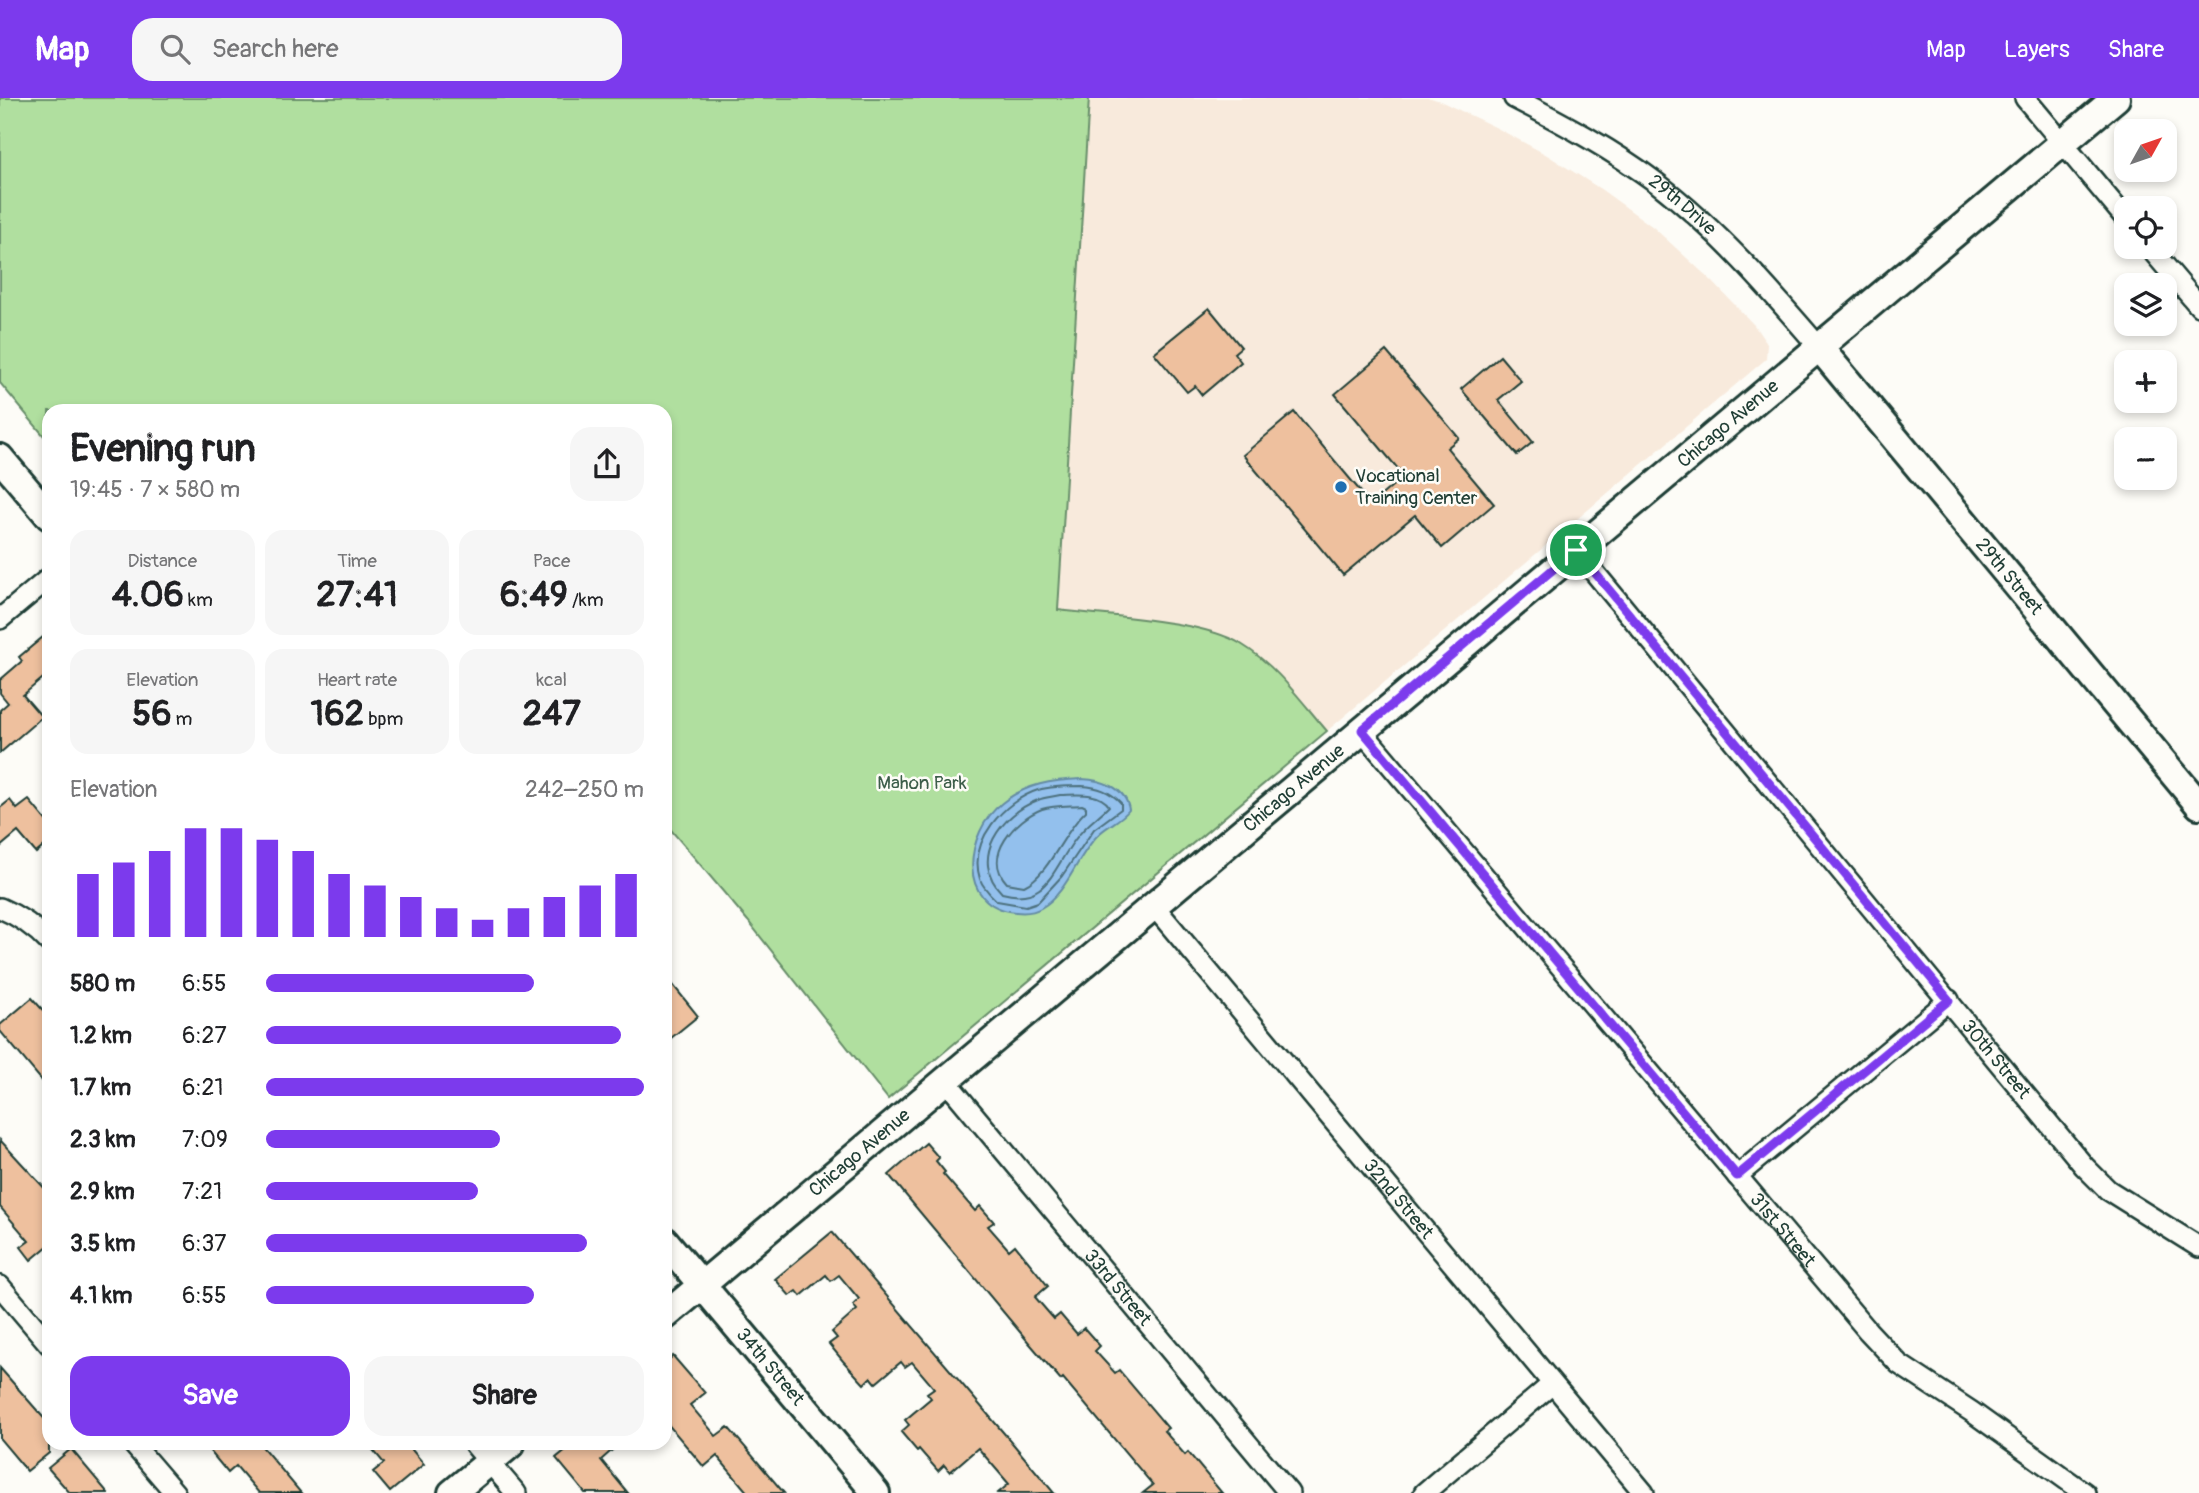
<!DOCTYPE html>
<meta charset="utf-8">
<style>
:root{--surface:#fff;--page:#f6f6f6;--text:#202124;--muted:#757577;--accent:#7c3aed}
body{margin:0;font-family:Pangolin,sans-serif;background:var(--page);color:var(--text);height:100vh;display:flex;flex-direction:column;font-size:26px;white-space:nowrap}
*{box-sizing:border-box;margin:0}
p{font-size:23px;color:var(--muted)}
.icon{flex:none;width:38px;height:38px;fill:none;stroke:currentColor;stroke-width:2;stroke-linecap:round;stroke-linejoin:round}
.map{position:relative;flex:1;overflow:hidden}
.side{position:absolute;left:42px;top:306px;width:630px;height:1046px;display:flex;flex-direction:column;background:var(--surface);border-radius:21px;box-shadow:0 4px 10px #0003}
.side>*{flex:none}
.needle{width:46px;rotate:50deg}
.fabs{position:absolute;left:2114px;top:21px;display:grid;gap:14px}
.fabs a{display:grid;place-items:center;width:63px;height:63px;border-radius:14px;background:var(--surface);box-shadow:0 4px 10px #0003;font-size:35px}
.pin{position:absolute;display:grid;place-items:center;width:60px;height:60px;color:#fff;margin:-30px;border:4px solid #fff;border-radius:50%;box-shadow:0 2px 7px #0007}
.round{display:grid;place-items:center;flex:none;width:74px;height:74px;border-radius:21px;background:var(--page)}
.summary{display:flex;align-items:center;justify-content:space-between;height:119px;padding:0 28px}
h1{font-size:38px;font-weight:700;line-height:52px}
.metrics{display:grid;grid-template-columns:repeat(3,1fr);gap:10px;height:119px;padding:7px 28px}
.metrics div{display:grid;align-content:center;border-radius:18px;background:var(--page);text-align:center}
.metrics b{font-size:35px;font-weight:700}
.metrics small{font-size:19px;font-weight:400}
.metrics p{font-size:19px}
.chart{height:196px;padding:14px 28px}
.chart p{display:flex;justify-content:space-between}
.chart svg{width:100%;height:126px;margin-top:7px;stroke:var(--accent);stroke-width:6}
.action{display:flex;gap:14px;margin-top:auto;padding:14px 28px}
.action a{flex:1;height:80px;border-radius:21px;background:var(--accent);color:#fff;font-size:28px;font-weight:700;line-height:80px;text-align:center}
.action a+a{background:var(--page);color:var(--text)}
ul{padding:0 28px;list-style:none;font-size:23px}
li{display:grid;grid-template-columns:112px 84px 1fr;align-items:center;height:52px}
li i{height:18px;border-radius:9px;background:var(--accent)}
header{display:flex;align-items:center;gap:42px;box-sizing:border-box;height:98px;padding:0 35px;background:var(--accent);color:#fff}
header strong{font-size:33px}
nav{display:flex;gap:38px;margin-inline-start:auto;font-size:24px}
.search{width:490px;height:63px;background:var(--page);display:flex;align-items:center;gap:18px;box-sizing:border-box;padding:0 24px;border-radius:21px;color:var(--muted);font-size:26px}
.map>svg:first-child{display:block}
.built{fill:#f8eadc}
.green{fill:#b0df9f;stroke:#688e6a;stroke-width:2}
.water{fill:#93c0ed;stroke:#658ca3;stroke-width:2}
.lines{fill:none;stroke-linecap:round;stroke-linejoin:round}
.shore{stroke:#4d717e;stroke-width:2}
.building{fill:#eec09e;stroke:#1f3d34;stroke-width:2}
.street-casing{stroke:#1f3d34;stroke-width:24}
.secondary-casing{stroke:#1f3d34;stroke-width:32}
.street{stroke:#fdfcf7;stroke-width:19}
.secondary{stroke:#fdfcf7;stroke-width:26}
.route-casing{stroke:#fff;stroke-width:14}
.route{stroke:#7c3aed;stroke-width:9}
.poi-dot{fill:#1f6fb2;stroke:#fdfcf7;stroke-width:2.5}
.labels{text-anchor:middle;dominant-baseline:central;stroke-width:5;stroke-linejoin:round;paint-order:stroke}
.street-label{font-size:19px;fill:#1f3d34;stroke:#fdfcf7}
.poi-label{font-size:19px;fill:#1f3d34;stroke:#fdfcf7;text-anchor:start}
.park-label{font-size:19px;fill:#3c5d49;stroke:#fdfcf7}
</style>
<header>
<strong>Map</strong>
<div class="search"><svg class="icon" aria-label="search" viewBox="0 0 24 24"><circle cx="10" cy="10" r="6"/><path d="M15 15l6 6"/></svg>Search here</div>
<nav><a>Map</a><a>Layers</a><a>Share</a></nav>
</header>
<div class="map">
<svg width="2199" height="1395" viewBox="0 0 2199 1395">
<rect width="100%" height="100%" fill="#fdfcf7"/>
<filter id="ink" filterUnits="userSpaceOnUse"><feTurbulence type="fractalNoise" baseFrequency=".0143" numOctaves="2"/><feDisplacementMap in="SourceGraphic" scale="14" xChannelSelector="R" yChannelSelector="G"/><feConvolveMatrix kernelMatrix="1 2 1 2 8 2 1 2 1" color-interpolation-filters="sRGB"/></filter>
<g filter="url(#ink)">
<polygon class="built" points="1089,0 1431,0 1440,3 1497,30 1547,57 1602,92 1653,129 1712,183 1754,227 1767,246 1766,261 1327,633 1280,579 1241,546 1224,537 1177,527 1058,512"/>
<path class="green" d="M0 0H1089L1058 512C1106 518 1202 522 1241 546 1276 567 1301 603 1327 633L888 1001 748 823 665 725V313H49V344L0 285Z"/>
<path class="water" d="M1082 681C1102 682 1126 689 1129 712 1121 722 1110 726 1100 735 1077 756 1069 794 1041 810 1033 815 1025 815 1016 814 955 809 965 734 1002 705 1026 686 1052 682 1082 681Z"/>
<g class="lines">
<g class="shore">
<path d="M1082 688C1098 689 1110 693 1121 705V711L1094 731 1062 778 1038 804 1026 808 997 803C991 797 983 790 980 781 968 743 1004 703 1038 692 1052 688 1068 688 1082 688Z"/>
<path d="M1060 697C1076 697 1099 693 1109 708 1097 720 1084 728 1074 743 1052 773 1046 807 1002 795 968 761 1001 716 1038 702 1045 699 1053 699 1060 697Z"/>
<path d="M1082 707 1086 709V713C1064 732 1050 776 1024 788L1007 785C981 758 1016 721 1042 711 1054 707 1069 708 1082 707Z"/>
</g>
</g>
<g class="building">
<polygon points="1209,210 1241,249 1234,255 1241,264 1202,297 1195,288 1187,294 1154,255"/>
<polygon points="1386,253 1459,340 1447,350 1494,406 1442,450 1415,417 1343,477 1243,357 1294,314 1371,406 1404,378 1335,296"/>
<polygon points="1500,258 1521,283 1498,302 1533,344 1517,357 1461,291"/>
<polygon points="49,534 49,575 23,597 42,619 0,655 0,612 8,605 0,595 0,582 22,563 19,559"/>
<polygon points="10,702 17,711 29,702 49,726 49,744 36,755 18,734 0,749 0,710"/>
<polygon points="665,877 698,918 665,945"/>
<polygon points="32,900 49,919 49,991 0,933 0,927"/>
<polygon points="0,1042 49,1095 49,1147 31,1162 21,1149 29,1143 0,1109"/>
<polygon points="926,1045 939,1060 936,1063 945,1074 943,1076 975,1113 980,1108 994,1124 988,1128 1009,1152 1015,1147 1048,1188 1035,1199 1054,1221 1060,1216 1077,1236 1084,1230 1100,1248 1095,1253 1115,1275 1119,1272 1168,1330 1164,1333 1185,1357 1188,1354 1222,1395 1143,1395 1153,1387 1063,1280 1061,1282 1025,1240 889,1077"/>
<polygon points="832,1134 1014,1347 1054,1395 998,1395 1009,1386 978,1350 950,1374 944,1367 938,1373 919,1351 917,1353 901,1334 909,1327 905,1322 931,1300 927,1295 934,1290 912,1264 905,1269 901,1264 876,1285 871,1279 864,1286 843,1263 829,1246 837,1240 832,1234 857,1212 853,1207 859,1201 839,1177 831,1183 826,1177 801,1198 797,1193 790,1198 775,1181"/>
<polygon points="673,1258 705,1295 690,1307 716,1338 728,1329 784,1395 748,1395 717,1358 704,1369 665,1323 665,1265"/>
<polygon points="0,1270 49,1326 49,1355 27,1373 0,1341"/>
<polygon points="204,1346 260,1346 301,1395 259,1395 236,1368 228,1375"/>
<polygon points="368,1346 407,1346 424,1366 390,1394 373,1374 384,1365"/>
<polygon points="573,1346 619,1346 601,1362 628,1395 585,1395 556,1360"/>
<polygon points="71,1351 108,1395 70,1395 48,1370"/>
</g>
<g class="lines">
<g class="street-casing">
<g id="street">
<path id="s1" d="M1514 0C1563 25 1613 52 1657 85 1718 132 1769 191 1819 249"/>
<polyline points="2025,0 2126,121"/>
<polyline points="2149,149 2199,208"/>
<path id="s2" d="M1576 452 2084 1068 2108 1092 2199 1149"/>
<polyline points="0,521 49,480"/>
<path id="s3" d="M1361 632 1868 1233 1899 1266 1972 1314 2085 1395"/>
<path id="s4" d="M1153 807 1644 1395"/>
<path d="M0 810C19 818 35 829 49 844"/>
<path id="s5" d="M945 982 1289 1395"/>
<polyline points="1737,1078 1949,902"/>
<polyline points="0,1188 49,1246"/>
<polyline points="133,1346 175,1395"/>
<polyline points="474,1346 516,1395"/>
<polyline points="1424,1395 1552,1286"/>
</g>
</g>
<g class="secondary-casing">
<g id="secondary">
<path id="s6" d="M1819 249 2199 707"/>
<polyline points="0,360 49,418"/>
<path id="s7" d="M665 1143 876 1395"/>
<path id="s8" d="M665 1218 2116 0"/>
<polyline points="452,1395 511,1346"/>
</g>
</g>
<use href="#street" class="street"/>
<use href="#secondary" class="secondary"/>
</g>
</g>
<g class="lines" filter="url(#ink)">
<g class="route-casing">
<polygon id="route" points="1576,452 1949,902 1737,1078 1362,632"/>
</g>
<use href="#route" class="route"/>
</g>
<circle class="poi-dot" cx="1341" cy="389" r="7"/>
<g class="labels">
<g class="street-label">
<text stroke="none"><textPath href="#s1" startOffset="200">29th Drive</textPath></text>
<text stroke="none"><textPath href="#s8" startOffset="1388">Chicago Avenue</textPath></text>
<text stroke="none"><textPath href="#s6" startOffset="298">29th Street</textPath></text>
<text stroke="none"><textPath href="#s8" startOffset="821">Chicago Avenue</textPath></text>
<text stroke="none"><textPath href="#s2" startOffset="660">30th Street</textPath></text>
<text stroke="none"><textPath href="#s8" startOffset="254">Chicago Avenue</textPath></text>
<text stroke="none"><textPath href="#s4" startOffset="383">32nd Street</textPath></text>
<text stroke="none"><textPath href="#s3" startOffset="654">31st Street</textPath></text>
<text stroke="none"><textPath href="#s5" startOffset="270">33rd Street</textPath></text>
<text stroke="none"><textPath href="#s7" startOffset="164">34th Street</textPath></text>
</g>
<g class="poi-label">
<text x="1355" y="378">Vocational<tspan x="1355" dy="22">Training Center</tspan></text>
</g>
<g class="park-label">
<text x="922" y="685">Mahon Park</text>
</g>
</g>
</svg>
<div class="fabs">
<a><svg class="needle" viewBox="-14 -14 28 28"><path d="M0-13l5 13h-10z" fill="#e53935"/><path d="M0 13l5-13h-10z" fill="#757577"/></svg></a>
<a><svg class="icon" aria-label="locate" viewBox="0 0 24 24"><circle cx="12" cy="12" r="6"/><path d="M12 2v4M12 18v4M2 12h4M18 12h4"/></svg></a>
<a><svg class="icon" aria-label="layers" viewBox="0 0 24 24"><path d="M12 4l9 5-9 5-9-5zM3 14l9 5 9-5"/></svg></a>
<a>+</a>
<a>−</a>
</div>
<div class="pin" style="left:1576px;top:452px;background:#1e9e55"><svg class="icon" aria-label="arrive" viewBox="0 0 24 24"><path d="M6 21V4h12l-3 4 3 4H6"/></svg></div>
<section class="side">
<div class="summary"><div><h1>Evening run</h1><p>19:45 · 7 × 580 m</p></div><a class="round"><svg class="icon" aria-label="share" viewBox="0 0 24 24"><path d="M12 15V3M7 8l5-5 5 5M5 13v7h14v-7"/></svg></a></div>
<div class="metrics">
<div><p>Distance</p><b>4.06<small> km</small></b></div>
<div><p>Time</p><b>27:41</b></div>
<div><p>Pace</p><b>6:49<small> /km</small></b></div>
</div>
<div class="metrics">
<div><p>Elevation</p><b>56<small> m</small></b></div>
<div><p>Heart rate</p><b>162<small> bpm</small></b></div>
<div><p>kcal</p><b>247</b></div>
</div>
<div class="chart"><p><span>Elevation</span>242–250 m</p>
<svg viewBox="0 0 160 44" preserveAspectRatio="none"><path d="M5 44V22M15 44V18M25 44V14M35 44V6M45 44V6M55 44V10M65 44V14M75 44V22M85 44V26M95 44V30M105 44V34M115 44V38M125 44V34M135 44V30M145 44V26M155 44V22"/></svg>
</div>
<ul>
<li><b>580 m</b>6:55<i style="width:71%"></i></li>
<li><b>1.2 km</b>6:27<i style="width:94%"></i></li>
<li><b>1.7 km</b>6:21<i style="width:100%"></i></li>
<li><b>2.3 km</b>7:09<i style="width:62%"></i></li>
<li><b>2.9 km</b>7:21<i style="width:56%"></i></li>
<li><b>3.5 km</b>6:37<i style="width:85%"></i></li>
<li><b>4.1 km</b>6:55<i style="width:71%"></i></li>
</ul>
<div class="action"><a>Save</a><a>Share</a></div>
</section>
</div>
